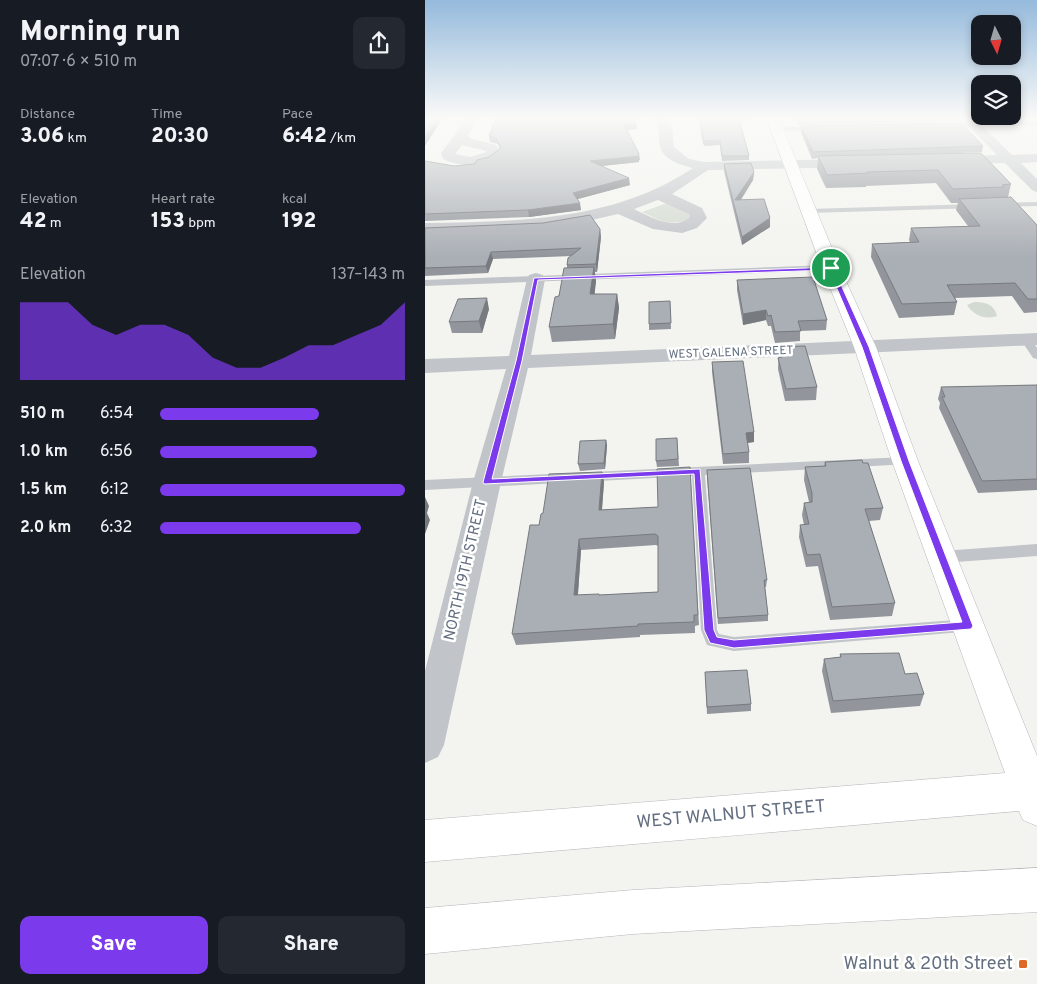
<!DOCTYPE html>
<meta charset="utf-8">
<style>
:root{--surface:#171b24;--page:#242831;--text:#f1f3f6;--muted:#9ea1a6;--accent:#7c3aed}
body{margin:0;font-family:Overpass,sans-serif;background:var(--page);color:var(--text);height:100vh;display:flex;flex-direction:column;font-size:19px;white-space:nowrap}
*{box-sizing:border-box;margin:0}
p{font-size:16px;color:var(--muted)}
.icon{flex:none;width:28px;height:28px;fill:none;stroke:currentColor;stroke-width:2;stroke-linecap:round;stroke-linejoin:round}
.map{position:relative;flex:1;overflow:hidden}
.drawer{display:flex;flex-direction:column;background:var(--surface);width:425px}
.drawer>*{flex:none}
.needle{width:32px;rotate:175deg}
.fabs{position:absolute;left:546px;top:15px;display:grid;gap:10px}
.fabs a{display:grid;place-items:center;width:50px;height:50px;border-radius:10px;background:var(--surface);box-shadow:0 2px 8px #0003;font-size:25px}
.pin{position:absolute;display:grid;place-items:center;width:42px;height:42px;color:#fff;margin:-21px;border:2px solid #fff;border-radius:50%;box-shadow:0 1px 5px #0007}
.round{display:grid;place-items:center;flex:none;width:52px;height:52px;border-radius:10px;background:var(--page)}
.overview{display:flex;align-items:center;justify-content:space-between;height:85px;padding:0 20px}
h1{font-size:28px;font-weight:800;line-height:38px}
.stats{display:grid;grid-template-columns:repeat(3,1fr);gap:8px;height:85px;padding:5px 20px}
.stats div{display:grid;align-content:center}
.stats b{font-size:21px;font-weight:800}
.stats small{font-size:14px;font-weight:400}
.stats p{font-size:14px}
.chart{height:140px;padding:10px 20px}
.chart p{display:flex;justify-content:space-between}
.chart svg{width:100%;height:90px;margin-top:5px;fill:var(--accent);opacity:.7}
.primary-button{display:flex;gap:10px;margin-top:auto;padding:10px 20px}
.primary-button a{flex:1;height:58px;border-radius:10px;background:var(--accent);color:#fff;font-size:20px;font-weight:800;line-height:58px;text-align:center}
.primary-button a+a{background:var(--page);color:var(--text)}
ul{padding:0 20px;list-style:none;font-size:16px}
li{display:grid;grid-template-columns:80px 60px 1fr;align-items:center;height:38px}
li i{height:12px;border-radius:6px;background:var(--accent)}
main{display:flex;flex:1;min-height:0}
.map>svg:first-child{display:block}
.green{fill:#d3dad1}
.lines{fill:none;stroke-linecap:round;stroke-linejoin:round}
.secondary-casing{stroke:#b4b7bc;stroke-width:1}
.lane{fill:#c1c4c8;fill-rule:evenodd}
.street{fill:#c1c4c8;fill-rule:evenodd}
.secondary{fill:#fff;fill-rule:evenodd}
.wall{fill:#92969c;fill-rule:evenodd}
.shaded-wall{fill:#777a7f}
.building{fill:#aaafb5;stroke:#777a7f;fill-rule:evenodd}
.route{fill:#7c3aed;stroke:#fff;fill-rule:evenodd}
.poi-dot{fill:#de6925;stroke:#fff;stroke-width:2}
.labels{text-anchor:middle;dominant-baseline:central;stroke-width:5;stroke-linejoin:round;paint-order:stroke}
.far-street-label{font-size:12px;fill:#636f80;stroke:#fff}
.street-label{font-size:15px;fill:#636f80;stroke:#fff}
.near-street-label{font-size:18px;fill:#636f80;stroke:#fff}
.near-poi-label{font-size:18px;fill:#636f80;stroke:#fff;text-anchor:end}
</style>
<main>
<section class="drawer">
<div class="overview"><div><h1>Morning run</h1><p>07:07 · 6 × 510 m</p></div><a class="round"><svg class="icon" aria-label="share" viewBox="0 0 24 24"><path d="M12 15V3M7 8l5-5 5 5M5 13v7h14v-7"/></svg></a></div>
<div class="stats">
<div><p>Distance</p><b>3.06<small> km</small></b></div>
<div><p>Time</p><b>20:30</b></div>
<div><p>Pace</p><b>6:42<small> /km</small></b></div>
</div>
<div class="stats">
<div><p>Elevation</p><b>42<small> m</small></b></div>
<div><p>Heart rate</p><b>153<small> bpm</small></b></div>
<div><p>kcal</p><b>192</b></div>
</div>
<div class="chart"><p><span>Elevation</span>137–143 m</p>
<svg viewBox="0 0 160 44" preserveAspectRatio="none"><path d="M0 44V6L10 6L20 6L30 17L40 22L50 17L60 17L70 22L80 33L90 38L100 38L110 33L120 27L130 27L140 22L150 17L160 6V44z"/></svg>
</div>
<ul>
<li><b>510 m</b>6:54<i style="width:65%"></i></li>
<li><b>1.0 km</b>6:56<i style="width:64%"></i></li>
<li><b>1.5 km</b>6:12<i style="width:100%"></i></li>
<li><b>2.0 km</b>6:32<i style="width:82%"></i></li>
</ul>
<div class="primary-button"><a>Save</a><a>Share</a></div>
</section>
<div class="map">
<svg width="612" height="984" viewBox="0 0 612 984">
<rect width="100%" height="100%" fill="#f3f4ef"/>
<g class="green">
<path d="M242 203 263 212 266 218C245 227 236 221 217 212Z"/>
<path d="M549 302C560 302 569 304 572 316 561 320 549 316 542 305Z"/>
</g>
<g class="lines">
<g class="secondary-casing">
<g id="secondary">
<polygon points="342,119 354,119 415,268 451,347 493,461 612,756 612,826 598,820 594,811 0,862 0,820 580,773 467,461 429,347 397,268"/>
<polygon points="612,868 612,912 208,934 0,954 0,908 208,890"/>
</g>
</g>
<g class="lane">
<polygon points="612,121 612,125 520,127 517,125 520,123"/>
<polygon points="394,126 396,127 396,129 352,131 349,129 352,127"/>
<polygon points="612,202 612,206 575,207 571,205 575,203"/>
<polygon points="551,204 554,204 554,208 384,213 380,211 384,209"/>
<polygon points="406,265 409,266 409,270 0,286 0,280"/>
<polygon points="601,337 605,338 612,348 612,359 608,358 596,340"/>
<polygon points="480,457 485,458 487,461 485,464 280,475 292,630 294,634 309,637 543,619 549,621 551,626 549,631 309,651 282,645 276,630 267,476 0,490 0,480"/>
<polygon points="612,544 612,556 517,563 512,561 509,557 512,553 517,551"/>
</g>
<g class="street">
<path d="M40 119H52L43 136 47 139 71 145 76 153C64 169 34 167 18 159L16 153 30 135ZM37 145 61 151V152L46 157 30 154Z"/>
<path d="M229 119H242L247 127 249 147 264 159 280 162 429 159 434 160 436 163 434 166 429 167 283 170 247 194 277 208 282 218 272 228 257 233 228 229 193 214 149 224 119 228 0 233V223C94 221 187 222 268 168 256 165 238 160 235 146 233 135 236 129 229 119ZM233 200 264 214 265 217C249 231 225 217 209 209Z"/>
<polygon points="537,119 550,119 587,155 612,154 612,162 596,163 612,179 612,192 607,190 580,163 522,164 520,161 522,158 527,157 572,155"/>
<polygon points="111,273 118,275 120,279 106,355 612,333 612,345 103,368 76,482 19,745 13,757 0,763 0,671 48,482 81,369 0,373 0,359 84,356 102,279 104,275"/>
</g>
<use href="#secondary" class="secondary"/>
</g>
<g class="wall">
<polygon points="274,119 323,119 323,121 315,121 324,156 324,160 297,161 295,145 280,146 278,144"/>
<polygon points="371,119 536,119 536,121 373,125"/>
<polygon points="553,119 594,119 554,120"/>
<polygon points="376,126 558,146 557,152 513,154 586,184 583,197 612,225 612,312 599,313 587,296 530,298 532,302 529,315 474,318 446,257 447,244 485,242 484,240 486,228 543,226 531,210 533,203 526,203 511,183 441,186 441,187 401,188 392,169 393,158 387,159 376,132"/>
<polygon points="212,129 202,130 215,160 214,160 214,162 177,166 205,185 153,199 156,210 104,217 0,221 0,161 29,166 50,164 64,157 75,149 73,144 65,142 64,136"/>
<polygon points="299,164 329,172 328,180 316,200 345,218 345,227 317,245 299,171"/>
<polygon points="0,228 175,229 176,237 172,272 170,272 171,281 169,294 192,294 194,308 190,339 127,342 124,327 142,268 142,265 147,256 68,259 63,273 0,276"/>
<polygon points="312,280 402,320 401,330 375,331 375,341 350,343 346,326 343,326 341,320 318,325 312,290"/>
<polygon points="245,301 246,329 224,330 224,324"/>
<polygon points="64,309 57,333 27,333 24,322"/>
<polygon points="354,347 392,387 391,400 360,401 353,369"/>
<polygon points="287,362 329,432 329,442 322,443 324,452 324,463 298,464 287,372"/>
<polygon points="612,385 612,490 553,493 514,408 515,403 513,399 516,387"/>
<polygon points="252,438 254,466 232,467 231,461"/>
<polygon points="181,440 182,446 180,469 155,471 153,464"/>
<polygon points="400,462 458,508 455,520 444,521 470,603 467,616 405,620 393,566 381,567 374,537 375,525 379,525 377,515 379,503 384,502 379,480 380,467 399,466"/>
<path d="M265 467 274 625 270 626V633L215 635V637L91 645 87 634 114 525 118 513 177 472 179 482 177 510 233 507ZM231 545 233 546V592L174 595H153L156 550Z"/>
<polygon points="282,477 342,580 341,587 340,587 343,615 343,621 293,624"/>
<polygon points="415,654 480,674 499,694 495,706 406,713 397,671 399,659 415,657"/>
<polygon points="280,672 326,704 326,711 282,714"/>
</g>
<g class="shaded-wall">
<polygon points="12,119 17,119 0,146 0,137"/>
<polygon points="211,123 212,129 199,130 199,124"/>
<polygon points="214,154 215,160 214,160 214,162 166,167 165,161"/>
<polygon points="329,172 328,180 310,208 310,200"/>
<polygon points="204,178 205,185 149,200 148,193"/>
<polygon points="155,203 156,210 104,217 103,210"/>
<polygon points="345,218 345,227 317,245 317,237"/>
<polygon points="175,229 176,237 172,272 171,264"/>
<polygon points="66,252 68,259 63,273 61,266"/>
<polygon points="169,267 171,281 168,309 165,294"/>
<polygon points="192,294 194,308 190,339 188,324"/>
<polygon points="62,298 64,309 57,333 54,321"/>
<polygon points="341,310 341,320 318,325 318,314"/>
<polygon points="329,432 329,442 321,443 321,433"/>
<polygon points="181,440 182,446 180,469 179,463"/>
<polygon points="177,472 179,482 176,521 174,510"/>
<polygon points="0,497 4,506 2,513 5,520 0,534"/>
<polygon points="154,539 156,550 152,606 149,595"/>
</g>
<g class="building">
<polygon points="0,119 12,119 0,137"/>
<polygon points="71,119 208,119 211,123 199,124 214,154 213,154 214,156 165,161 204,178 148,193 155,203 103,210 0,214 0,161 29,166 50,164 52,160 64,157 76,148 71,138 64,136"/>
<polygon points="275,119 314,119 324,156 297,156 295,141 280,141 278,139"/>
<polygon points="536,123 558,146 388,152 376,126"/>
<polygon points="556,153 586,184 577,185 579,187 528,189 513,170 442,172 443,173 402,175 393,156"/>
<polygon points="326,163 329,172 310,200 339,199 345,218 317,237 299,164"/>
<polygon points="586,197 612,225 612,299 603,299 590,283 522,285 532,302 477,304 447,244 494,242 486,228 555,226 534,199"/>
<polygon points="165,215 175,229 171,264 142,265 143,258 156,248 66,252 61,266 0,268 0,228 118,223"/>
<polygon points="169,267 165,294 192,294 188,324 124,327 130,297 134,296 139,268"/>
<polygon points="388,277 402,320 373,321 376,331 350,332 346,315 343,316 341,310 318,314 312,280"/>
<polygon points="62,298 54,321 24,322 33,299"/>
<polygon points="245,301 246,323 224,324 224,302"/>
<polygon points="380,346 392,387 361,389 353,358 357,357 354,347"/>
<polygon points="318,361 329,432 321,433 324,452 298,454 287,362"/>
<polygon points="612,385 612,479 557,481 517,397 520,397 516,387"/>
<polygon points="252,438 253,459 231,461 231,439"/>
<polygon points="181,440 179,463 153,464 155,441"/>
<polygon points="437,460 438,463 443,463 458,508 440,509 470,603 407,607 395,554 382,555 375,525 384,524 379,503 387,502 387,493 380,467 401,466 400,462"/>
<path d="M265 467 273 615H269V622L213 624V626L87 634 105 525H114L116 514 118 513 124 474 177 472 174 510 233 507 232 469ZM230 534 233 536V592L174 595V594L149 595 154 539Z"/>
<polygon points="325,468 342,580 339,580 343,615 293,618 282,470"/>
<polygon points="474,653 480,674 492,673 499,694 408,701 399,659 416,657 415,654"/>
<polygon points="322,670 326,704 282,707 280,672"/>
</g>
<linearGradient id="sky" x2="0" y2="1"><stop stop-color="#95badc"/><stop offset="0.46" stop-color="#fafaf8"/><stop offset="1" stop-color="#fafaf8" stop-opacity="0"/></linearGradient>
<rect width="612" height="257" fill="url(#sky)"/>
<path class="route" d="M408 267 444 347 484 461 548 626 546 629 309 648 285 643 279 630 269 474 59 484 58 482 91 361 109 278ZM404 270 437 347 476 461 537 622 309 640 292 637 289 630 275 469 67 479 97 361 113 280Z"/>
<rect class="poi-dot" x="593" y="959" width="10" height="10" rx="2.5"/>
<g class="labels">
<g class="far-street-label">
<text transform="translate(306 353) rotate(-2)">WEST GALENA STREET</text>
</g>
<g class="street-label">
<text transform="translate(41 570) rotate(-77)">NORTH 19TH STREET</text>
</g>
<g class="near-street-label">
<text transform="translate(306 815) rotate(-5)">WEST WALNUT STREET</text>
</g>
<g class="near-poi-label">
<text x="588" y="964">Walnut &amp; 20th Street</text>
</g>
</g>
</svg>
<div class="fabs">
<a><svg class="needle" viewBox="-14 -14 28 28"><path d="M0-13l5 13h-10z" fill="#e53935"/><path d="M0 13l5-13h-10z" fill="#9ea1a6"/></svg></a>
<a><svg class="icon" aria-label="layers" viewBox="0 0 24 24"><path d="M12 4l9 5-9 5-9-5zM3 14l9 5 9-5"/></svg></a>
</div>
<div class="pin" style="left:406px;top:268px;background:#1e9e55"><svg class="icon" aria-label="arrive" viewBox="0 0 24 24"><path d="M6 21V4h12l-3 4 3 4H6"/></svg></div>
</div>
</main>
